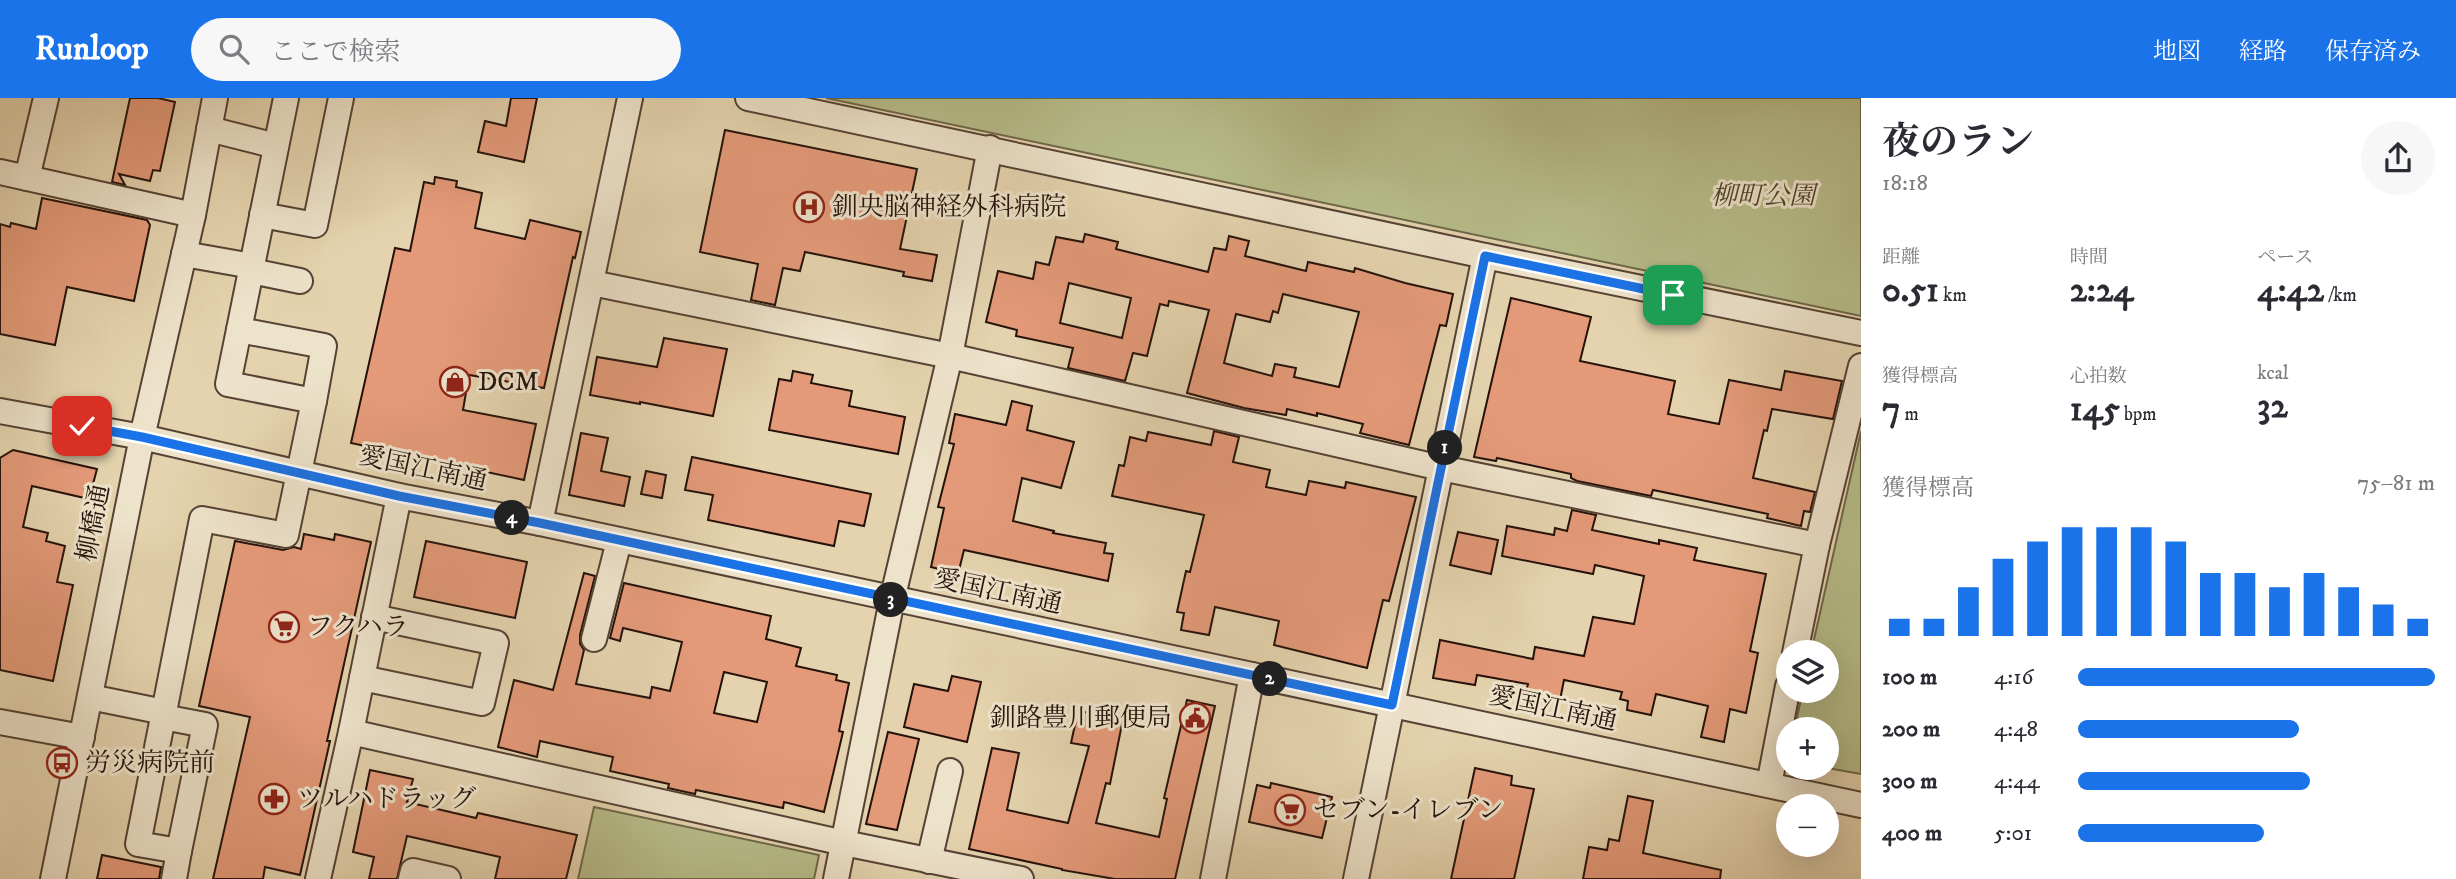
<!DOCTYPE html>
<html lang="ja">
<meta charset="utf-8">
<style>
:root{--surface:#fff;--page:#f7f7f7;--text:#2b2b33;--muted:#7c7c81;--accent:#1a73e8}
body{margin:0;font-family:"IM FELL DW Pica","Noto Serif JP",serif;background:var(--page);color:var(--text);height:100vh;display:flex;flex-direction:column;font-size:26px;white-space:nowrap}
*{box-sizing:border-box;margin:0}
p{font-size:23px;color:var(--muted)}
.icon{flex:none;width:38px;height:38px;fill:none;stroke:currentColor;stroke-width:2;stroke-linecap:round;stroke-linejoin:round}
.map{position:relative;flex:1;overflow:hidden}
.details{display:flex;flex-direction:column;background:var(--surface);width:595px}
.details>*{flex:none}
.buttons{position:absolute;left:1776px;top:542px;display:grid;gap:14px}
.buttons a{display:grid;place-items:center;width:63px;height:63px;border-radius:50%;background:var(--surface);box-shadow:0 7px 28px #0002;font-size:35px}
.pin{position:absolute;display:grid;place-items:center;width:60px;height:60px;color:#fff;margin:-30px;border-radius:14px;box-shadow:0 4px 10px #0006}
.km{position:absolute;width:35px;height:35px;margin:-18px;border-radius:50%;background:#222;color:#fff;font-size:19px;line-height:35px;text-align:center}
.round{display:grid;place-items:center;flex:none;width:74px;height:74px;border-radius:37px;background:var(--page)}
.headline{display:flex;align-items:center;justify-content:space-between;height:119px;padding:0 21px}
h1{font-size:38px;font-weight:700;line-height:52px}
.metrics{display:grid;grid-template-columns:repeat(3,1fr);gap:10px;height:119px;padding:7px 21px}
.metrics div{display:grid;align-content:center}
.metrics b{font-size:35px;font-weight:700}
.metrics small{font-size:19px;font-weight:400}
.metrics p{font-size:19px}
.chart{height:196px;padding:14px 21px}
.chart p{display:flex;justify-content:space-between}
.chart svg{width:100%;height:126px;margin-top:7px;stroke:var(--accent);stroke-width:6}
ul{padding:0 21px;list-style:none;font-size:23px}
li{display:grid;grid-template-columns:112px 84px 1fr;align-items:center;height:52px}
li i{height:18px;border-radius:9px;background:var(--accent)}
header{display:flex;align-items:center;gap:42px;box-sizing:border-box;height:98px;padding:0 35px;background:var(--accent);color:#fff}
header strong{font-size:33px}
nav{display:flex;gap:38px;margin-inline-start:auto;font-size:24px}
.search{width:490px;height:63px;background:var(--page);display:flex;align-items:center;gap:18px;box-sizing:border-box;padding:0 24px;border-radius:38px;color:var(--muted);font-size:26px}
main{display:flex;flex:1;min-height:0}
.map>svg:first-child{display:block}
.green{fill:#b6bc89;stroke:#6e674a;stroke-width:2}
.building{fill:#e49a79;stroke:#25120b;stroke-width:2;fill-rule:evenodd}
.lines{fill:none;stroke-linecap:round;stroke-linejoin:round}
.minor-casing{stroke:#554234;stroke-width:28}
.minor{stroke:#ede2ca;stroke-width:24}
.route-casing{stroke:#fff;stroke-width:14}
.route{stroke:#1a73e8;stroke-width:9}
.labels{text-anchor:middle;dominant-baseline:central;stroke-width:6;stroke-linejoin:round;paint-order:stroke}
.park-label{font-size:26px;font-style:italic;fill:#504531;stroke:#ede2ca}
.poi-label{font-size:26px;fill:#25120b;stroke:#ede2ca;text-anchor:start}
.street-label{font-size:26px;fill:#25120b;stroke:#ede2ca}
</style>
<header>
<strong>Runloop</strong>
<div class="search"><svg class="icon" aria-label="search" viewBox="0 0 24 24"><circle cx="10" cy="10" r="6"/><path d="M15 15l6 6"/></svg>ここで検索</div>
<nav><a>地図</a><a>経路</a><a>保存済み</a></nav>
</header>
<main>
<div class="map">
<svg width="1861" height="781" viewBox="0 0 1861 781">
<rect width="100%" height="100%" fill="#e4d3ae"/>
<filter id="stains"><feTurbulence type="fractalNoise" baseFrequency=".00286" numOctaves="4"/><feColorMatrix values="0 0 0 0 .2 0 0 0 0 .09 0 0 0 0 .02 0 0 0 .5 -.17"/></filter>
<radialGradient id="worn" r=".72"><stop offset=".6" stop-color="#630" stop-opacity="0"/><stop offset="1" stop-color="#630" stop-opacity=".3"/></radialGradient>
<g class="green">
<polygon points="826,0 1861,0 1861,218"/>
<polygon points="1861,333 1861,676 1827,670 1827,632 1794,632 1803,593 1827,593 1827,555 1811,555"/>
<polygon points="594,709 819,757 814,781 578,781"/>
</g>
<g class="building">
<polygon points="130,0 158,0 175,4 160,73 153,72 150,83 119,76 125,87 112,84"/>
<polygon points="511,0 537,0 524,64 478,54 485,23 506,28"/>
<polygon points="725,32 917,71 900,151 937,157 932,183 903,178 904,174 805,154 800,173 783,170 775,207 751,202 758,166 700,154"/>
<polygon points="435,79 457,83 456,89 482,95 475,130 525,141 530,122 581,134 575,160 573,159 544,290 469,277 463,312 536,326 524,382 351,345 395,150 410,153 424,84 434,86"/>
<polygon points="42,100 147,122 150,127 134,203 67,189 55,247 0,236 0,126 10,129 11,125 36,131"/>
<path d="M1085 136 1118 144 1116 151 1208 174 1214 150 1226 152 1229 138 1249 143 1245 158 1306 173 1308 164 1354 174 1355 170 1405 185 1453 196 1446 228 1440 227 1409 347 1360 335 1363 326 1317 315V318L1287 311 1286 317 1244 310 1187 295 1209 212 1169 203 1168 208 1160 206 1147 258 1133 255 1125 283 1068 270 1073 250 1016 238 1017 232 986 224 998 173 1033 181 1036 164 1049 167 1056 139 1083 144ZM1069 185 1131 200 1122 240 1060 225ZM1283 196 1359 214 1339 289 1294 279 1296 270 1275 266 1272 278 1224 265 1236 216 1270 224 1273 213 1278 215Z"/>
<polygon points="1511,200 1591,219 1580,263 1675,283 1668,316 1719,326 1729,282 1781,292 1785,273 1842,283 1833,321 1772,311 1767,333 1764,332 1753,380 1815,394 1810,414 1804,413 1801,428 1767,420 1768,416 1687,399 1653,392 1651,398 1577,383 1571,380 1571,376 1497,360 1496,363 1474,359"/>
<polygon points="664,240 727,251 713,318 640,304 640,306 590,297 597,259 657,269"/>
<polygon points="793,273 813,277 811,285 852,293 849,308 905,319 898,356 769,332 779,281 791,283"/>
<polygon points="1012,303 1032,308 1027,332 1074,344 1061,390 1022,380 1013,423 1054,433 1053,435 1106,445 1104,455 1113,456 1108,483 964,452 958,476 931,469 944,410 938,409 954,346 949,345 955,316 1006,327"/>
<polygon points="1214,333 1239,339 1233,364 1270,372 1266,389 1306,397 1309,383 1345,390 1346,384 1416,399 1389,503 1383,502 1367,570 1274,547 1279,523 1215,509 1209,537 1181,532 1184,515 1177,514 1186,473 1190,474 1204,417 1112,398 1119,367 1124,368 1130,339 1146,343 1148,334 1211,347"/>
<polygon points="581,335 608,340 601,373 630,379 624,408 569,397"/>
<polygon points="13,352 97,371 89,401 32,388 23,429 48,435 46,443 65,448 57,484 73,487 53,583 0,572 0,360"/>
<polygon points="692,359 871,396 864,428 839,423 834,448 708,422 713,397 685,392"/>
<polygon points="646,373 666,377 662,400 641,396"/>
<polygon points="1572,412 1596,417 1592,432 1659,446 1659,442 1697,450 1694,462 1766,476 1750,553 1758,555 1746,615 1730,611 1724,644 1701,639 1708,608 1656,596 1651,617 1627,612 1628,603 1620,601 1622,594 1564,582 1560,602 1526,594 1528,586 1477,577 1475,587 1433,580 1440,542 1533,561 1535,549 1584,558 1593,519 1634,526 1644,478 1595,467 1593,476 1502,458 1507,428 1554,437 1555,430 1567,433"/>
<polygon points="1458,434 1498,442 1491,476 1450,467"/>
<polygon points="304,436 334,442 335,436 371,444 327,643 330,643 300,777 265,769 263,781 213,781 250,619 199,608 235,443 283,452 294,449 301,451"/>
<polygon points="426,443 527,464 515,520 414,499"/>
<path d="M584 475 595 478 580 537V546L584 552 576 586 650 600 652 589 670 593 682 544 623 530 620 543 610 540 624 485 771 518 766 541 801 550 796 568 837 577 836 582 849 585 839 633 843 634 824 714 784 704 783 710 696 692 695 696 668 690 669 686 610 673 613 659 540 643 537 659 498 649 514 582 553 592ZM724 574 767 584 757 624 714 615Z"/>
<polygon points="952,578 981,584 967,644 904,629 914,586 948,593"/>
<polygon points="1187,602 1215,608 1175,781 1115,781 1062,772 1062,771 969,751 992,650 1019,655 1007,712 1068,725 1089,648 1071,645 1078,613 1123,621 1110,686 1106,685 1096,725 1159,739 1167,701 1164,700"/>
<polygon points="888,634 919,641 897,732 866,726"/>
<polygon points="1475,670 1512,678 1511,687 1534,691 1514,781 1451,781"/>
<polygon points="370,672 413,681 407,704 476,720 478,715 577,737 566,781 495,781 500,759 407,738 397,781 369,781 374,759 353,754"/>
<polygon points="1271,685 1332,699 1322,740 1249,724 1257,687 1270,690"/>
<polygon points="1628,698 1653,703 1643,755 1721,772 1720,781 1583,781 1589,749 1607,752 1609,741 1619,743"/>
<polygon points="102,757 161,769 159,781 97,781"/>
</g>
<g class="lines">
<g class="minor-casing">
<g id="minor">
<polyline points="748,0 1485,158 1861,235"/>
<polyline points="209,31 276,48"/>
<polyline points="0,74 193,117"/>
<polyline points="27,80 46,0"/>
<polyline points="262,117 315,127 341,0"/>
<polyline points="184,156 252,168"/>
<polyline points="251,173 300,183"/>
<polyline points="592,185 950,258 1441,370 1817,447"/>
<polyline points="239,232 324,248 314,303"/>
<polyline points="0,313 142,339 399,398 540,425 1861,707"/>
<polyline points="540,425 630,0"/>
<polyline points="594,541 619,443"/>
<polyline points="1795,555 1817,447 1861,268"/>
<polyline points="362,580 482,605 496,545 374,519"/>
<polyline points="90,599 164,614"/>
<polyline points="163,619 205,627 179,753"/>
<polyline points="0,624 82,639"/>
<polyline points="351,634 844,745 1021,781"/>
<polyline points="1769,687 1788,588"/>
<polyline points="929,763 950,673"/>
<polyline points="53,781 142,339 193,117 215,0"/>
<polyline points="174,781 179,753 138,746 202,421 286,437 314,303 228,286 286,0"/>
<polyline points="318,781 351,634 399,398"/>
<polyline points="411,781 413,773 448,781"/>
<polyline points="836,781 892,502 950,258 990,50"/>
<polyline points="1213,781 1252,577"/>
<polyline points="1356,781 1485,158"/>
</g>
</g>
<use href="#minor" class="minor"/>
</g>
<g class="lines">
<g class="route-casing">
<polyline id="route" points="82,328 142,339 399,398 540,425 1392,607 1485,158 1673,197"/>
</g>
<use href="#route" class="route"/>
</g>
<defs>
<g id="hospital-ring" transform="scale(1.575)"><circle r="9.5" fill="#ede2ca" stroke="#8f2418" stroke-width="1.5"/><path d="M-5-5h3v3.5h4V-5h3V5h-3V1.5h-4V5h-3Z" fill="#8f2418"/></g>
<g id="shop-ring" transform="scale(1.575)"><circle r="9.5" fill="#ede2ca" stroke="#8f2418" stroke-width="1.5"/><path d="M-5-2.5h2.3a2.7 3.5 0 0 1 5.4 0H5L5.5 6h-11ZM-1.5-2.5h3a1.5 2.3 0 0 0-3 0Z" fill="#8f2418"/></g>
<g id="supermarket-ring" transform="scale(1.575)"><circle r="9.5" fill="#ede2ca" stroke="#8f2418" stroke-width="1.5"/><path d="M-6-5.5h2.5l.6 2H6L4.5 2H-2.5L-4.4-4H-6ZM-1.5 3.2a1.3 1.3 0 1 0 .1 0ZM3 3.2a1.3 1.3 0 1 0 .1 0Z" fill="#8f2418"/></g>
<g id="civic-ring" transform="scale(1.575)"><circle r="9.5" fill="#ede2ca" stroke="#8f2418" stroke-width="1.5"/><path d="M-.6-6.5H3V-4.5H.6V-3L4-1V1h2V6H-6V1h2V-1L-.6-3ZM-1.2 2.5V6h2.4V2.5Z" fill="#8f2418"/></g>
<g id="bus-ring" transform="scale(1.575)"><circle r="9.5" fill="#ede2ca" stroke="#8f2418" stroke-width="1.5"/><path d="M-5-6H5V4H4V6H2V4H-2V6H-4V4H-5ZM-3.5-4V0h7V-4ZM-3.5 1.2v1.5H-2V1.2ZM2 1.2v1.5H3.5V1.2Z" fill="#8f2418"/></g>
<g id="pharmacy-ring" transform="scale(1.575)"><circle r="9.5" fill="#ede2ca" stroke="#8f2418" stroke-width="1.5"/><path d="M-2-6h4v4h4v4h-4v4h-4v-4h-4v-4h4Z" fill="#8f2418"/></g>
</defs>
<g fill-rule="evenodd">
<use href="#hospital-ring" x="809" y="109"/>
<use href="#shop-ring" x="455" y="284"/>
<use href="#supermarket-ring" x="284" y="529"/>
<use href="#civic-ring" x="1195" y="620"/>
<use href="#bus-ring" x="62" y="665"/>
<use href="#pharmacy-ring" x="274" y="701"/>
<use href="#supermarket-ring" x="1290" y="712"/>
</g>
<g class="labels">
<g class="park-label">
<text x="1763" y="98">柳町公園</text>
</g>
<g class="poi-label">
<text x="832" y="109">釧央脳神経外科病院</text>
<text x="478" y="284">DCM</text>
<text x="307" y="529">フクハラ</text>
<text x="1172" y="620" text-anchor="end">釧路豊川郵便局</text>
<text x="85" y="665">労災病院前</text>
<text x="297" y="701">ツルハドラッグ</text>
<text x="1313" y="712">セブン-イレブン</text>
</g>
<g class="street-label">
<text transform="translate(423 371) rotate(12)">愛国江南通</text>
<text transform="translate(94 425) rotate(-79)">柳橋通</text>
<text transform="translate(998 494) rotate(12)">愛国江南通</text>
<text transform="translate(1553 611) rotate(12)">愛国江南通</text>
</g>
</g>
<rect width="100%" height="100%" filter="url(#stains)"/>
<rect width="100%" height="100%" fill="url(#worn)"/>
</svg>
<div class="buttons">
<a><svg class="icon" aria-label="layers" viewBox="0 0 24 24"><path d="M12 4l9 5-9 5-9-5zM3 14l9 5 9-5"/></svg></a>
<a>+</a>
<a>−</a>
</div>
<div class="pin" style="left:1673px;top:197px;background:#1e9e55"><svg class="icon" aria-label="arrive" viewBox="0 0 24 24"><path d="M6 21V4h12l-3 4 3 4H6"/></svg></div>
<div class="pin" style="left:82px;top:328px;background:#d93025"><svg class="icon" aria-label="check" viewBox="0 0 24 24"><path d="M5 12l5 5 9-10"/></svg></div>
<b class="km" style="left:1445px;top:350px">1</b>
<b class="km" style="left:1270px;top:581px">2</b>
<b class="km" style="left:891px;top:502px">3</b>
<b class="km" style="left:512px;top:420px">4</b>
</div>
<section class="details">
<div class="headline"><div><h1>夜のラン</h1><p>18:18</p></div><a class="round"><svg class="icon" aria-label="share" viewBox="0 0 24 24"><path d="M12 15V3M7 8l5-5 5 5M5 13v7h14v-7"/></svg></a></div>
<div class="metrics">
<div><p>距離</p><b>0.51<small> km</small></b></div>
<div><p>時間</p><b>2:24</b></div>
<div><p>ペース</p><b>4:42<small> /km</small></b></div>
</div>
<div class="metrics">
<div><p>獲得標高</p><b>7<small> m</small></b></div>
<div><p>心拍数</p><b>145<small> bpm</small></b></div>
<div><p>kcal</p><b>32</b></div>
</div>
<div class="chart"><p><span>獲得標高</span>75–81 m</p>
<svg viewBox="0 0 160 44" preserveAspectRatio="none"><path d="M5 44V38M15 44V38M25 44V27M35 44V17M45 44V11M55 44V6M65 44V6M75 44V6M85 44V11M95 44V22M105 44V22M115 44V27M125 44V22M135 44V27M145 44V33M155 44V38"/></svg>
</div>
<ul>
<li><b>100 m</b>4:16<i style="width:100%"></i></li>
<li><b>200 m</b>4:48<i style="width:62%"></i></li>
<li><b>300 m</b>4:44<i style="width:65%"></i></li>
<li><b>400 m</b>5:01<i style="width:52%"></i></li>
</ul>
</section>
</main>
